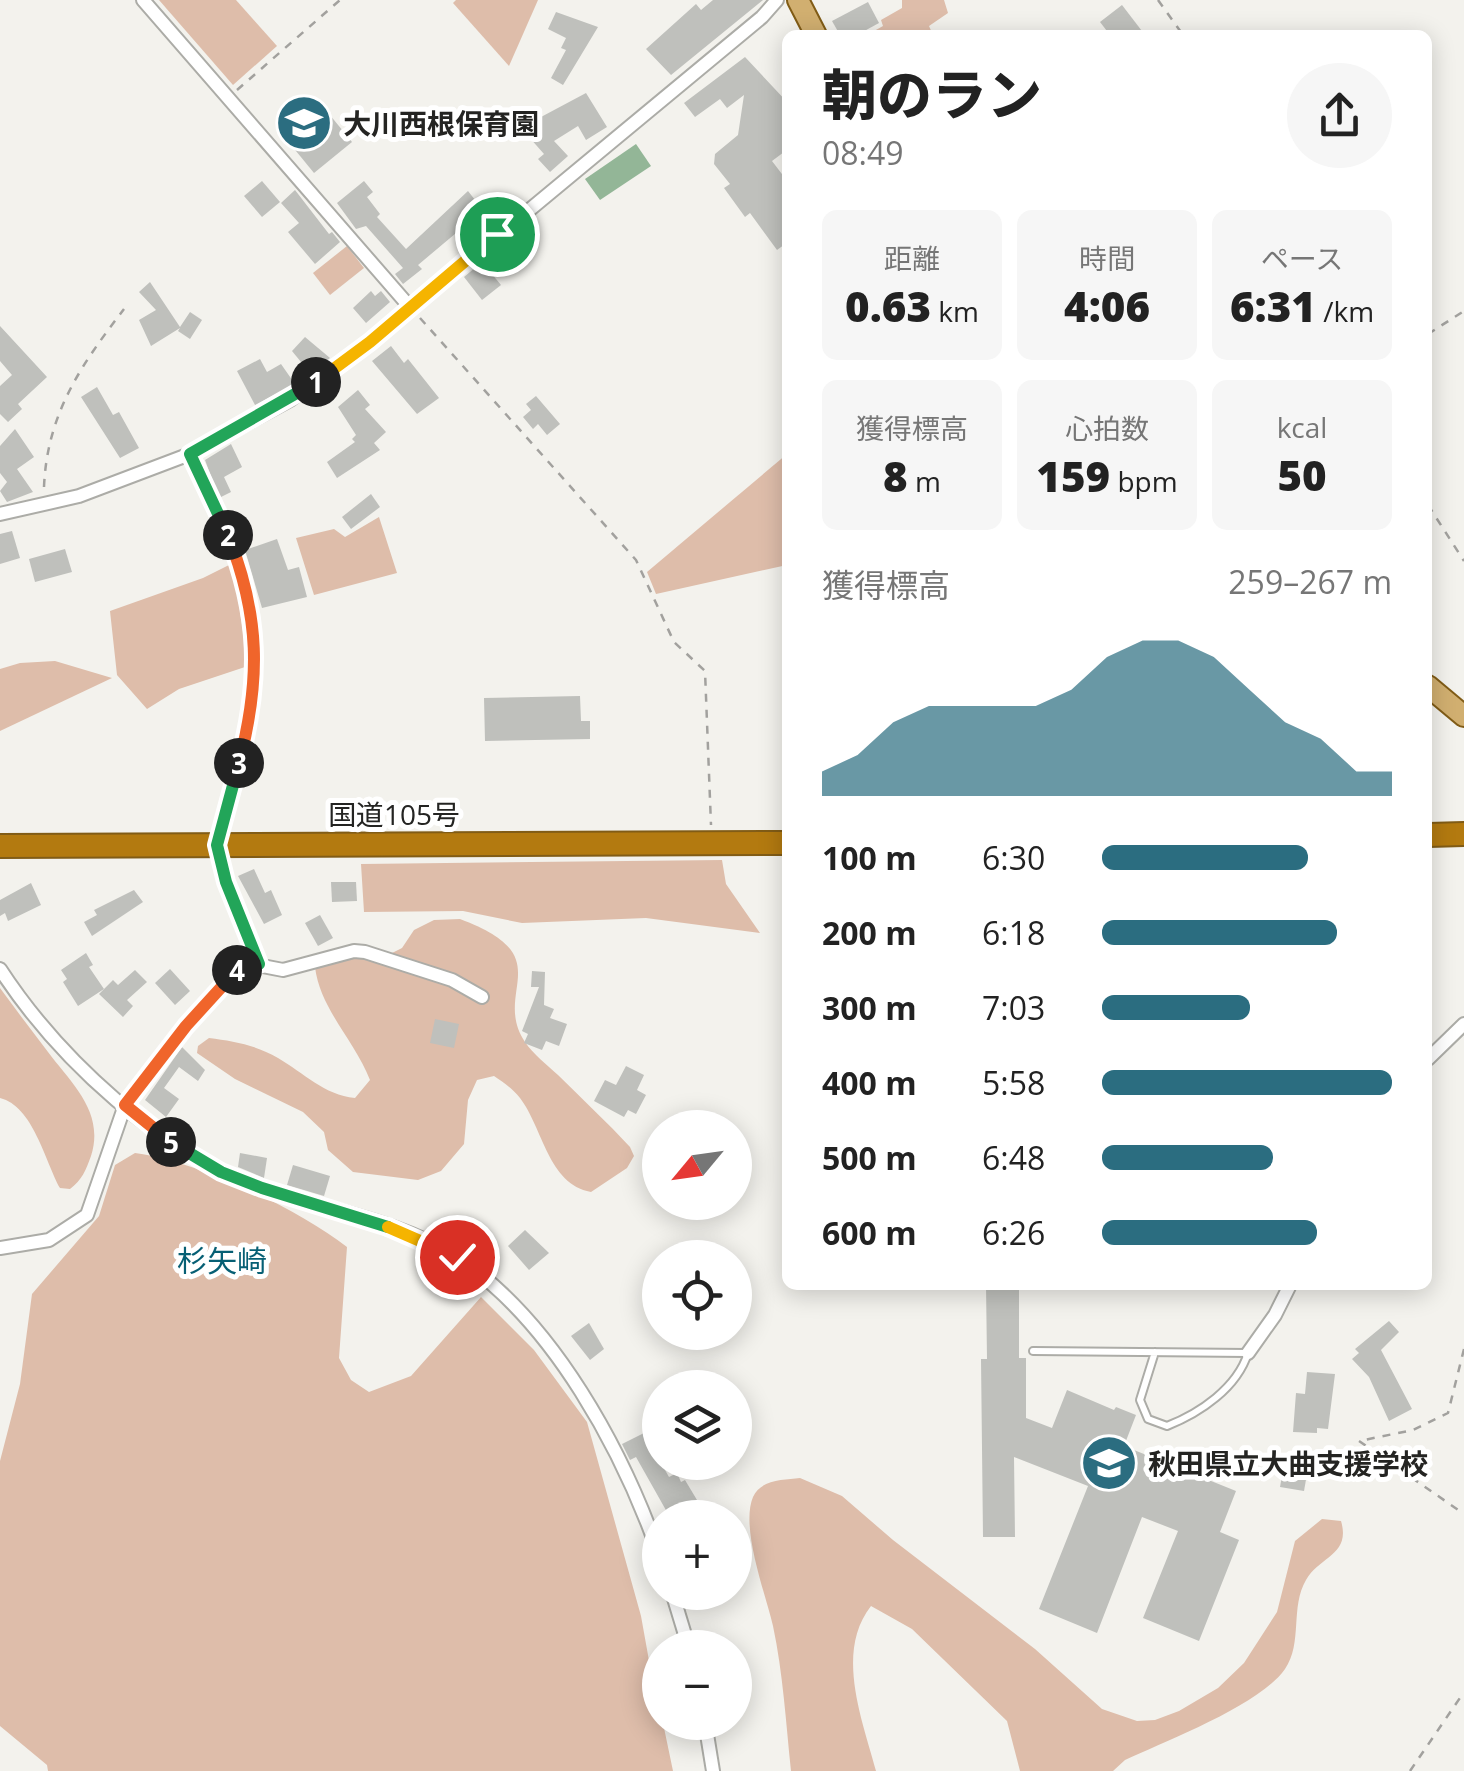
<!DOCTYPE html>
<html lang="ja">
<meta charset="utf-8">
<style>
:root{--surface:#fff;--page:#f6f6f6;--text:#222;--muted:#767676;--accent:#2b6d80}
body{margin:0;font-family:"Open Sans","Noto Sans JP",sans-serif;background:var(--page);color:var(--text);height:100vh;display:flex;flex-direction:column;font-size:38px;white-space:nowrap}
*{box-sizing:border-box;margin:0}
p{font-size:32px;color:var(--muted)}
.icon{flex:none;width:55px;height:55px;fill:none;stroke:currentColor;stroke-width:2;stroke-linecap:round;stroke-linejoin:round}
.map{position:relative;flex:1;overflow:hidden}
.panel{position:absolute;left:782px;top:30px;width:650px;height:1260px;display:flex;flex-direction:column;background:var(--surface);border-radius:15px;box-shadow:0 5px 25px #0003}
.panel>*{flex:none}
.needle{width:65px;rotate:241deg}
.tools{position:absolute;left:642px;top:1110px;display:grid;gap:20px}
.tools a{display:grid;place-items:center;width:110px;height:110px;border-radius:50%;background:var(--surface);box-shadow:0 5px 25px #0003;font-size:50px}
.pin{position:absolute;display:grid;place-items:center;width:85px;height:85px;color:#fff;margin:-42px;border:5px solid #fff;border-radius:50%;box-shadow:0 2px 10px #0007}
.km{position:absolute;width:50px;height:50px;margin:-25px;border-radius:50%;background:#222;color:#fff;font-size:28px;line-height:50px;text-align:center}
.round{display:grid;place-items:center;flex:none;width:105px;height:105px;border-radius:52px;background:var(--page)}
.head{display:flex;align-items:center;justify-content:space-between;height:170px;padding:0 40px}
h1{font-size:55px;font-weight:800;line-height:75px}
.metrics{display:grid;grid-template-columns:repeat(3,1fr);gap:15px;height:170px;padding:10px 40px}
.metrics div{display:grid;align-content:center;border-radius:15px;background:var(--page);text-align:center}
.metrics b{font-size:42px;font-weight:800}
.metrics small{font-size:28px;font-weight:400}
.metrics p{font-size:28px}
.chart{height:280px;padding:20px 40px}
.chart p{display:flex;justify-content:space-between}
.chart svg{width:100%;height:180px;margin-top:10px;fill:var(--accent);opacity:.7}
ul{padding:0 40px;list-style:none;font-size:32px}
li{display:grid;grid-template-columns:160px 120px 1fr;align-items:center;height:75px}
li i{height:25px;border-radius:12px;background:var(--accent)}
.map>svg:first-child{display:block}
.green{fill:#debdaa}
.water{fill:#93b697}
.building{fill:#bfc0bc}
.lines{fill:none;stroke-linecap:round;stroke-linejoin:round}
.lane-casing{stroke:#acaca7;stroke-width:10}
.street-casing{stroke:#acaca7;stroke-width:16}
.primary-casing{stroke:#815c16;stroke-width:24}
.highway-casing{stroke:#815c16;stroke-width:26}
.path{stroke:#a2a19e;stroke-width:2.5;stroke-dasharray:8 8;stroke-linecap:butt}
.lane{stroke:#fff;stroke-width:6}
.street{stroke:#fff;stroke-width:12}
.primary{stroke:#d1af70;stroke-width:20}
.highway{stroke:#b37a10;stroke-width:22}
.split-1-casing{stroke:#fff;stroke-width:20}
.split-2-casing{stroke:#fff;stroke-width:20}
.split-3-casing{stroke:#fff;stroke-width:20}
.split-4-casing{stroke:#fff;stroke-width:20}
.split-5-casing{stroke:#fff;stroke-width:20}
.split-6-casing{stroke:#fff;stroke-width:20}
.split-7-casing{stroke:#fff;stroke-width:20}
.split-1{stroke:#f5b400;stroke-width:12}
.split-2{stroke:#22a559;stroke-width:12}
.split-3{stroke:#f0652b;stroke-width:12}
.split-4{stroke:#22a559;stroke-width:12}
.split-5{stroke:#f0652b;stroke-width:12}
.split-6{stroke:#22a559;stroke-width:12}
.split-7{stroke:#f5b400;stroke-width:12}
.labels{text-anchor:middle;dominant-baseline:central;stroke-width:10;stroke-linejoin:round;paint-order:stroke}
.poi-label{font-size:28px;font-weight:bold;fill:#242422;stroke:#fff;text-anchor:start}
.street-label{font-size:28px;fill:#242422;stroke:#fff}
.neighbourhood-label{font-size:30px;fill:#065f74;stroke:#fff}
</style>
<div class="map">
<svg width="1464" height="1771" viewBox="0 0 1464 1771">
<rect width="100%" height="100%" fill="#f3f2ed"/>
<g class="green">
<polygon points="159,0 236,0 277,46 233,85"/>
<polygon points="456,0 538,0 509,66 453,3"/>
<polygon points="902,0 944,0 948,13 929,26 933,35 867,35 883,26 881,20 902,8"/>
<polygon points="347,246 364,268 330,295 313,273"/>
<polygon points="787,454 787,565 656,594 647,572"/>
<polygon points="379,517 397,573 314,595 296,538 334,529 345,537"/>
<polygon points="233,563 248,666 179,689 147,709 117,675 110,611 203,578"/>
<polygon points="55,661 112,678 0,731 0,669 20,663"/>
<polygon points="722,860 726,884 760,933 646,918 522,923 463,911 364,912 361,864"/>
<path d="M460 919C562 957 491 991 525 1042 533 1054 547 1065 558 1075 582 1099 607 1122 630 1147L634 1156 627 1168 591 1192C548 1184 543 1128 520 1098 513 1089 503 1082 494 1076L477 1080 468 1100 464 1144 441 1171 418 1180 353 1172 328 1150 324 1132 303 1112 235 1079 197 1053 198 1046 209 1038C233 1041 256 1045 278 1058 304 1073 324 1095 355 1098L370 1080C355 1041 320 1009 315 967L320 958 390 954 402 948 414 930 434 920Z"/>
<path d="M0 988C16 1010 32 1031 48 1052 72 1084 105 1112 91 1156 86 1170 82 1180 70 1189L60 1188C45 1161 33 1106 0 1098Z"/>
<path d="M135 1153C199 1162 295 1207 347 1247L339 1358 351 1380 369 1392 411 1376 481 1297 534 1350 587 1422 641 1616 660 1722 663 1723 673 1771H48L47 1765 0 1726V1461L20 1384 32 1294 99 1216 115 1165Z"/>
<path d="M800 1478 842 1496 893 1540 1035 1649 1102 1709 1137 1721 1155 1720 1179 1711 1218 1688 1244 1663 1277 1612 1295 1541 1322 1519 1341 1521C1351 1555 1320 1556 1306 1580 1290 1607 1303 1643 1285 1669 1260 1705 1166 1741 1125 1760L1113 1771H1020L1007 1721 912 1629 871 1606C835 1652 862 1719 876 1771H791C786 1723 783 1673 773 1626 766 1595 740 1528 753 1497 761 1479 784 1480 800 1478Z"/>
</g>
<polygon class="water" points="636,144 651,166 600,200 585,179"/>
<g class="building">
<polygon points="713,0 763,0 671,75 646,49 696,4 701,10"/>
<polygon points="868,2 879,23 857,35 840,35 832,21"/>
<polygon points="1122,5 1145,35 1110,35 1100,22"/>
<polygon points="556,12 598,27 563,85 551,78 566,50 561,48 566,38 548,29"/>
<polygon points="745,57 788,103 788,149 772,161 788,182 788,242 777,250 750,213 745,217 724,188 730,184 714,164 715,154 738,135 744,95 727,108 720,99 695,117 684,103"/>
<polygon points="586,93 607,127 586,140 578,126 554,141 568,156 550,172 538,159 544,154 529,137 534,133 530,129 541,117"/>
<polygon points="325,109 352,142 314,173 287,140"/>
<polygon points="262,181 280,202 262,217 244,196"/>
<polygon points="364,181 373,192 367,197 380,214 377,217 406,249 468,191 486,214 470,226 468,223 418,265 422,269 403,284 395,274 403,268 366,226 356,229 337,203"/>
<polygon points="295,190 329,234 332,232 340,242 315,264 288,232 299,223 281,203"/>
<polygon points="482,262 501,285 482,300 464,277"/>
<polygon points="150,282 180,327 190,312 202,320 190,339 178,331 180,328 151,346 139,320 156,310 139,292"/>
<polygon points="371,291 375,296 381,291 390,302 366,323 353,308"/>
<polygon points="0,326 47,377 18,404 22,409 8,422 0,414 0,386 12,375 0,361"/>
<polygon points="305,337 330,358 310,373 292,351"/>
<polygon points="391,346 404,363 408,359 439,398 417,414 372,361"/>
<polygon points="260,359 267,372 281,364 295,384 255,405 237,371"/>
<polygon points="97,387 113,415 119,412 139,448 120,458 81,397"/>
<polygon points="358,390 370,405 365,409 386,432 374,443 380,450 337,478 327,462 355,442 352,439 356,435 338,407"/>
<polygon points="536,396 560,424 547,435 538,424 533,429 523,417 531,410 526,404"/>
<polygon points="15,429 34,457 17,469 33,492 7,502 0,491 7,482 0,473 0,446"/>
<polygon points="231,444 242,467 224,477 231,492 219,498 205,460"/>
<polygon points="371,494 380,507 351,529 342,517"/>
<polygon points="12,531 20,558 0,564 0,534"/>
<polygon points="277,539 288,570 299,567 307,597 262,608 245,550"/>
<polygon points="65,549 72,572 35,582 29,559"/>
<polygon points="580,696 581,721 590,721 590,739 485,741 484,698"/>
<polygon points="254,869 265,893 271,890 282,915 264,924 238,876"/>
<polygon points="331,882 356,882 357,901 332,902"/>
<polygon points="31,883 41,905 8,921 5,913 0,916 0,900"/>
<polygon points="134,890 143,902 92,936 84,922 97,915 94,910"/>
<polygon points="320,915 333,938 318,946 305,923"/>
<polygon points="86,953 93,965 89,967 104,989 78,1006 63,982 67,979 61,970"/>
<polygon points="170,969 190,991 175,1005 155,983"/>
<polygon points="135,970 147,982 127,1000 133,1006 123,1017 99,994 113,980 118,985"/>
<polygon points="532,971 545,972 544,1005 554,1009 550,1018 567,1024 559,1046 546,1041 542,1050 524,1043 528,1034 522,1031 539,987 531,987"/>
<polygon points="435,1019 459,1024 454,1048 430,1043"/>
<polygon points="182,1047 205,1070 198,1081 179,1067 164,1088 179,1099 166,1117 145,1100"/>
<polygon points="626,1066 644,1075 637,1090 646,1095 636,1114 628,1110 624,1117 594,1101 605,1080 616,1085"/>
<polygon points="240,1153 267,1158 264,1178 238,1167"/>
<polygon points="293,1165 330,1176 324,1196 287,1185"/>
<polygon points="525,1230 549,1253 529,1270 508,1246"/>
<polygon points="986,1285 1019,1285 1019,1358 1026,1358 1026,1418 1052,1428 1067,1390 1114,1410 1116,1407 1136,1415 1124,1446 1236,1491 1220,1532 1239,1540 1199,1641 1143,1618 1178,1531 1142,1517 1097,1633 1039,1609 1088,1486 1014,1457 1015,1537 983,1537 981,1359 987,1359"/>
<polygon points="1389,1321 1399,1332 1381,1350 1412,1409 1389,1421 1369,1377 1352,1359 1359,1353 1355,1349"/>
<polygon points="589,1323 604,1349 590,1360 571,1336"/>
<polygon points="1307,1372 1335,1374 1328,1429 1317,1428 1317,1433 1293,1432 1296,1393 1305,1394"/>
<polygon points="644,1433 669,1477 677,1473 681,1482 685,1480 697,1500 667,1512 636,1457 630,1460 622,1444"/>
<polygon points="1286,1453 1310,1457 1304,1491 1280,1487"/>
</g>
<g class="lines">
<g class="lane-casing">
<g id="lane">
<path d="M190 454C229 535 264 612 254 704 249 749 230 795 219 839"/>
<path d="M1033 1351 1248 1353C1237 1388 1200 1413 1167 1426L1148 1419 1140 1400 1155 1352"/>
</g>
</g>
<g class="street-casing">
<g id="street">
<polyline points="143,0 409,306"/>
<polyline points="0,514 79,496 190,454 290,400 370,342 762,17 777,0"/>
<polyline points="217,845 226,882 259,964"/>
<path d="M0 969C58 1058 163 1156 265 1189 328 1210 402 1221 458 1258 554 1322 623 1451 660 1557"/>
<polyline points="1428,1059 1464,1024"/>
<polyline points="0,1248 49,1240 87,1215 125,1105 186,1026 238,969 252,964 283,970 354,951 365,952 452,980 482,997"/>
<polyline points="1248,1353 1275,1315 1290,1285"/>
<polyline points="672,1592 689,1648"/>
<polyline points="705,1722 713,1771"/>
</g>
</g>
<g class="primary-casing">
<g id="primary">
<polyline points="798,0 816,35"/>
<polyline points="1428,686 1464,716"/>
</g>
</g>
<g class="highway-casing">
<g id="highway">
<polyline points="1428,835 1464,834"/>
<polyline points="0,846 788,843"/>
</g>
</g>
<g class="path">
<polyline points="1158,0 1183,35"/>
<polyline points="237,90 340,0"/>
<polyline points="420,318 636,560 674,642 705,671 711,825"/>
<polyline points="1428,334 1464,311"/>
<path d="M44 487C47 414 81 365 124 309"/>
<polyline points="1428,505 1464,561"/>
<polyline points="1464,1349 1448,1413 1413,1430 1359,1441 1464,1514"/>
<polyline points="1410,1771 1464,1692"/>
</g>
<use href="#lane" class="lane"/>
<use href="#street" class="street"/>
<use href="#primary" class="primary"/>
<use href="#highway" class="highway"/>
</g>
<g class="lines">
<g class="split-1-casing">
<polyline id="split-1" points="316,382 370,342 497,234"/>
</g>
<g class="split-2-casing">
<polyline id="split-2" points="228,535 190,454 316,382"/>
</g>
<g class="split-3-casing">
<path id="split-3" d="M228 535C260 616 261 679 239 763"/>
</g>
<g class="split-4-casing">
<polyline id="split-4" points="237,970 259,964 226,882 217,845 239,763"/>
</g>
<g class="split-5-casing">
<polyline id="split-5" points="171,1142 125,1105 186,1026 237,970"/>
</g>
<g class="split-6-casing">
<polyline id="split-6" points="171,1142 221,1172 262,1188 388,1227"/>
</g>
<g class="split-7-casing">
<polyline id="split-7" points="388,1227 457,1257"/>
</g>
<use href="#split-1" class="split-1"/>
<use href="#split-2" class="split-2"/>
<use href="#split-3" class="split-3"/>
<use href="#split-4" class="split-4"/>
<use href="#split-5" class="split-5"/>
<use href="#split-6" class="split-6"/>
<use href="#split-7" class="split-7"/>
</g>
<defs>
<g id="school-disc" transform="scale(2.875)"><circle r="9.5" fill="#2b6d80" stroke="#fff"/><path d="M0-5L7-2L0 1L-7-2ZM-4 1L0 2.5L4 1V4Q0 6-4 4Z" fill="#fff"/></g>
</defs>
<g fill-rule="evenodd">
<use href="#school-disc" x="304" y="123"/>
<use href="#school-disc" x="1109" y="1463"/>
</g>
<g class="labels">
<g class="poi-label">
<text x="343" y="123">大川西根保育園</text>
<text x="1148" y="1463">秋田県立大曲支援学校</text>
</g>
<g class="street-label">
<text x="394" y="814">国道105号</text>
</g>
<g class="neighbourhood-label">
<text x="222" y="1260">杉矢崎</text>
</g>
</g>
</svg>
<div class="tools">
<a><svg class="needle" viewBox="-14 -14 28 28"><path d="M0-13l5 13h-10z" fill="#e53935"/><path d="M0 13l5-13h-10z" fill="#767676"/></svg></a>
<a><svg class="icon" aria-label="locate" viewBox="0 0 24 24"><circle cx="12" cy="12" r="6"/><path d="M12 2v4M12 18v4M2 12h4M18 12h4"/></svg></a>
<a><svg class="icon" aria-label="layers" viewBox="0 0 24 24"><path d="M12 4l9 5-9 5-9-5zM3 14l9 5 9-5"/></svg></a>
<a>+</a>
<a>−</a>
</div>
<div class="pin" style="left:497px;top:234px;background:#1e9e55"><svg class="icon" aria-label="arrive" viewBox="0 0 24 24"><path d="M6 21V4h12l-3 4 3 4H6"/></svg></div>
<div class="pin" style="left:457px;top:1257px;background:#d93025"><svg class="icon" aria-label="check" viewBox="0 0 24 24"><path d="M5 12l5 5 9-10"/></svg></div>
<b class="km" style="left:316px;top:382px">1</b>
<b class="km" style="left:228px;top:535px">2</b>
<b class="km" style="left:239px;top:763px">3</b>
<b class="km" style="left:237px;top:970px">4</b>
<b class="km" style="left:171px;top:1142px">5</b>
<section class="panel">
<div class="head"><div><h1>朝のラン</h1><p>08:49</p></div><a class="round"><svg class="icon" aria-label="share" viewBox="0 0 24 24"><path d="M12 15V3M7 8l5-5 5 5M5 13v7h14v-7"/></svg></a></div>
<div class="metrics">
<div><p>距離</p><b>0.63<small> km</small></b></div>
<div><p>時間</p><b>4:06</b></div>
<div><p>ペース</p><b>6:31<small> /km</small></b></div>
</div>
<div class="metrics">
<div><p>獲得標高</p><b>8<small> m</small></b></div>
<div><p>心拍数</p><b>159<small> bpm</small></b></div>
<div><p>kcal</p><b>50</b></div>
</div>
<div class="chart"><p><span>獲得標高</span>259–267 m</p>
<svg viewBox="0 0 160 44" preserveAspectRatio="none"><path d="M0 44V38L10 34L20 26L30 22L40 22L50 22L60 22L70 18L80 10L90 6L100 6L110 10L120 18L130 26L140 30L150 38L160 38V44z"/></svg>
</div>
<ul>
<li><b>100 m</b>6:30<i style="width:71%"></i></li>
<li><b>200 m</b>6:18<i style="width:81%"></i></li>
<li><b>300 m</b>7:03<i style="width:51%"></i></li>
<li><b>400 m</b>5:58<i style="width:100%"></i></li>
<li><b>500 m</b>6:48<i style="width:59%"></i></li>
<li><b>600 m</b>6:26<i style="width:74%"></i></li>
</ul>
</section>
</div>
